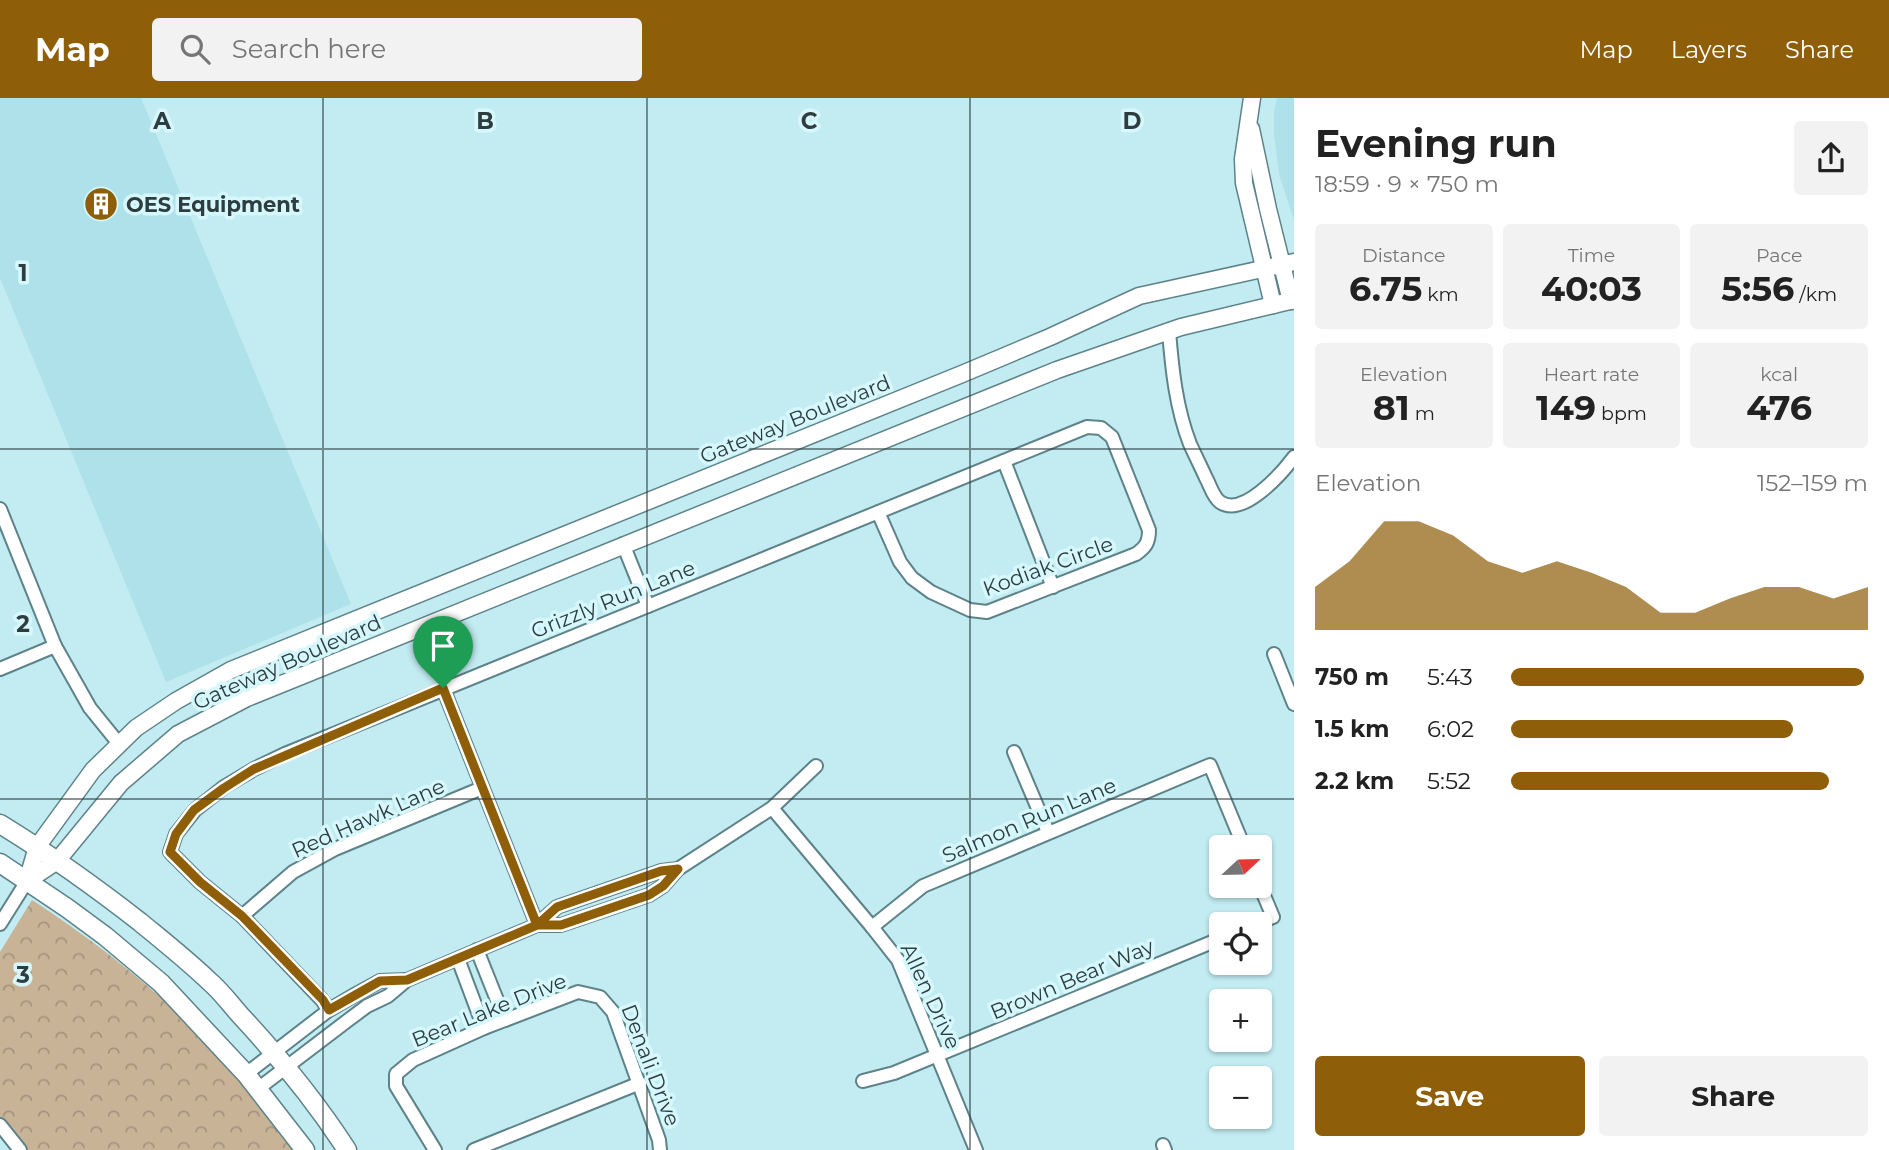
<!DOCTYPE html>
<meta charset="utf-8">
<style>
:root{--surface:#fff;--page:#f2f2f2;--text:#222;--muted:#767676;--accent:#8e5e08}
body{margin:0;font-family:Montserrat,sans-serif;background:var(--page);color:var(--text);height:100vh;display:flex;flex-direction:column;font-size:26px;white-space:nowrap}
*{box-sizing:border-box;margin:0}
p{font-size:23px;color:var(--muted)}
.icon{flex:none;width:38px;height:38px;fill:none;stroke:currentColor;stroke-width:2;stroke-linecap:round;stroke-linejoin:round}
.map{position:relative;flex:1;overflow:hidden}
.panel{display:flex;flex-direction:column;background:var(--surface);width:595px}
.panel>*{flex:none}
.needle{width:46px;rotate:68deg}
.tools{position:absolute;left:1209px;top:737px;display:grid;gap:14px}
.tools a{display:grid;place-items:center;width:63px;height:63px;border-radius:7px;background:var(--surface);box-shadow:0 2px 5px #0004;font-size:35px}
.pin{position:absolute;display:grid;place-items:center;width:60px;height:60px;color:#fff;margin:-72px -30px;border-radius:50% 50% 50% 0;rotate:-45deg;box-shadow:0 0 7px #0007}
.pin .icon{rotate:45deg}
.round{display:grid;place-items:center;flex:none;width:74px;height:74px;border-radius:7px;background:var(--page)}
.headline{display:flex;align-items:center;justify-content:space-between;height:119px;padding:0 21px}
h1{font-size:38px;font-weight:700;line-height:52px}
.stats{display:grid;grid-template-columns:repeat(3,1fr);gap:10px;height:119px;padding:7px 21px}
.stats div{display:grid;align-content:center;border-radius:7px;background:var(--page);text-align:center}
.stats b{font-size:35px;font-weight:700}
.stats small{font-size:19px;font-weight:400}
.stats p{font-size:19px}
.chart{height:196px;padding:14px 21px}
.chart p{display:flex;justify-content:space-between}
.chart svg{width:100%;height:126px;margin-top:7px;fill:var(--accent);opacity:.7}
.action{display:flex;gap:14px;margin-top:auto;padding:14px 21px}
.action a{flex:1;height:80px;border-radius:7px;background:var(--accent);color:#fff;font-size:28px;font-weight:700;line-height:80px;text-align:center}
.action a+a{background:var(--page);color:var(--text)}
ul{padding:0 21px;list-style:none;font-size:23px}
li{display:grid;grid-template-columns:112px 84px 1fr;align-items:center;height:52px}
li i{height:18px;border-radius:9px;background:var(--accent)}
header{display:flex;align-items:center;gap:42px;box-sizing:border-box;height:98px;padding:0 35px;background:var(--accent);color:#fff}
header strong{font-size:33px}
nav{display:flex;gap:38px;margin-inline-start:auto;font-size:24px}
.search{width:490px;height:63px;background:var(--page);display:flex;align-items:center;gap:18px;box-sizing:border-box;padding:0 24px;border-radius:7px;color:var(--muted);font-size:26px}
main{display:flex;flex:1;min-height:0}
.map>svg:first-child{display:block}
.built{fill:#aee1e9}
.forest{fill:url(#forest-crowns)}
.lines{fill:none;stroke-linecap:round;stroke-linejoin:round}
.minor-casing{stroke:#5d8389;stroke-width:16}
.tertiary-casing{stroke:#5d8389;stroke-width:19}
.secondary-casing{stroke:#5d8389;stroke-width:21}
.minor{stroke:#fff;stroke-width:12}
.tertiary{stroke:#fff;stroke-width:16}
.secondary{stroke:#fff;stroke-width:18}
.route-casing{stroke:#fff;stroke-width:14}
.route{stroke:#8e5e08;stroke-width:9}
.grid{fill:none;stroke:#2d3d40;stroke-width:2;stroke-opacity:0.55}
.labels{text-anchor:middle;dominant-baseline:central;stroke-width:7;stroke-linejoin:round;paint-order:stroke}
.poi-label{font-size:21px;font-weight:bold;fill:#2d3d40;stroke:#d6f8fd;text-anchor:start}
.street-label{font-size:21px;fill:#2d3d40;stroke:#d6f8fd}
.grid-label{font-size:23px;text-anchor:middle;font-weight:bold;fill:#2d3d40;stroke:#d6f8fd;stroke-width:7;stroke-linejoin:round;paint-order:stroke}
</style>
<header>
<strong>Map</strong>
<div class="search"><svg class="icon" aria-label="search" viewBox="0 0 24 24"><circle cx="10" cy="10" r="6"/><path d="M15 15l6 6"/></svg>Search here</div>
<nav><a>Map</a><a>Layers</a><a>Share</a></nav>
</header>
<main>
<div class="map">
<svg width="1294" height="1052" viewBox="0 0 1294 1052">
<defs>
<pattern id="forest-crowns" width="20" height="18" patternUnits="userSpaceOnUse" patternTransform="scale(1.75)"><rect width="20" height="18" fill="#c9b397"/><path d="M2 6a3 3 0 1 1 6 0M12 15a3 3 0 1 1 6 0" fill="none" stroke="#a4937d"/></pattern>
</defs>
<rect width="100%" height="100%" fill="#c2ecf2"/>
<g class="built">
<polygon points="0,0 141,0 351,506 166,584 0,180"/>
<polygon points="1277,0 1294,0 1294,122 1279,76 1274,37 1274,14"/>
</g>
<path class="forest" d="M32 802C95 843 155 890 207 944 240 978 267 1015 296 1052H26L0 1020V854Z"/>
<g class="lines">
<g class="minor-casing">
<g id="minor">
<path d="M1169 233C1172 271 1176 310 1190 346 1195 357 1201 369 1206 380 1210 387 1213 399 1220 404 1243 420 1282 375 1294 359"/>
<polyline points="1004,363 1053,489"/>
<polyline points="0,411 55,548 90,610 120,647"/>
<polyline points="623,446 648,508"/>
<polyline points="1274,556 1294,606"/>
<polyline points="0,571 55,548"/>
<polyline points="443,590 537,827"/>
<polyline points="1014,654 1048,734"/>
<polyline points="772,710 872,829 898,862 976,1052"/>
<polyline points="242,818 293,774 335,751 482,690"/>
<polyline points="0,826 27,783"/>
<polyline points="1255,826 1273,819 1260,788"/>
<polyline points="537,827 561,827 649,797 663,788 678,771 772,710 816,668"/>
<polyline points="872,829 923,788 1210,667 1244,749"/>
<polyline points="477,852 505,922"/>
<polyline points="458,861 484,930"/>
<path d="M329 912 322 902 242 818 200 784 170 754 176 736 195 712 224 689 254 671 285 656 1087 329 1101 330 1112 339 1149 432C1149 444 1146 449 1136 456L987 514 970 512 931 494 912 480 900 464 878 414"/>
<polyline points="246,976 329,912 358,895 380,883 406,882"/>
<polyline points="863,983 894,975 1222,840"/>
<polyline points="259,990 347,923 367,908 388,898 407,882 537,827 557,809 661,773 678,771"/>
<polyline points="0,1027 20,1052"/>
<polyline points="1163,1047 1165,1052"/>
<polyline points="435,1052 396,988 396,976 413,962 484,930 578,894 600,899 613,914 659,1042 660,1052"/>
<polyline points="474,1052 640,985"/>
</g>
</g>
<g class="tertiary-casing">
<g id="tertiary">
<polyline points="1252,0 1243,61 1244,85 1273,207"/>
<polyline points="1251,31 1268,111 1291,203"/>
<polyline points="27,783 37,749 93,672 136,630 176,603 231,572 962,276 1050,239 1139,198 1294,164"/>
<polyline points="27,783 57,763 121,685 178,636 247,600 1057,272 1181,229 1294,202"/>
</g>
</g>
<g class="secondary-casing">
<g id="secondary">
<path d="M0 726C49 756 95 789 140 824 163 843 187 862 209 883 221 893 231 907 241 918 280 960 316 1004 347 1052"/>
<polyline points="0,765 67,810 105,838 161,885 246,976 305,1052"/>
</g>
</g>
<use href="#minor" class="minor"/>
<use href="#tertiary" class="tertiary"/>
<use href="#secondary" class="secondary"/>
</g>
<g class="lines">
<g class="route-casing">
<polyline id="route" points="443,590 537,827 557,809 661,773 678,771 663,788 649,797 561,827 537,827 407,882 380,883 329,912 323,902 242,818 200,784 170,754 176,736 194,712 224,690 254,671 443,590"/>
</g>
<use href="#route" class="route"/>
</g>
<path class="grid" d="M323 0V1052M647 0V1052M970 0V1052M0 351H1294M0 701H1294"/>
<defs>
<g id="building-disc" transform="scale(1.75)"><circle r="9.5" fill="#8e5e08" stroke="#d6f8fd"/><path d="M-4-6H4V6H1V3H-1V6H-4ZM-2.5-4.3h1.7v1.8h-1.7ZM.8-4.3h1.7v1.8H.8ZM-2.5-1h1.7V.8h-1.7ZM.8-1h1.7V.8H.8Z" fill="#fff"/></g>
</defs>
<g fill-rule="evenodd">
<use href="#building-disc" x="101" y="106"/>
</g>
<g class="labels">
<g class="poi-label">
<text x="126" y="106">OES Equipment</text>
</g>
<g class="street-label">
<text transform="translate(795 321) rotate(-22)">Gateway Boulevard</text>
<text transform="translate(1048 468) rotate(-20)">Kodiak Circle</text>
<text transform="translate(613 501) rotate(-22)">Grizzly Run Lane</text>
<text transform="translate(287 564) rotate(-24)">Gateway Boulevard</text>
<text transform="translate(368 720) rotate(-24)">Red Hawk Lane</text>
<text transform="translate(1029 722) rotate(-23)">Salmon Run Lane</text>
<text transform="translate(1072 881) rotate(-23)">Brown Bear Way</text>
<text transform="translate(931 898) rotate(65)">Allen Drive</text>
<text transform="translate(489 912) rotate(-22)">Bear Lake Drive</text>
<text transform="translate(651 967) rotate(69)">Denali Drive</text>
</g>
</g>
<g class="grid-label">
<text x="162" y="31">A</text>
<text x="485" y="31">B</text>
<text x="809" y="31">C</text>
<text x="1132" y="31">D</text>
<text x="23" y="183">1</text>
<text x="23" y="534">2</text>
<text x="23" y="885">3</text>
</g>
</svg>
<div class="tools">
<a><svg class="needle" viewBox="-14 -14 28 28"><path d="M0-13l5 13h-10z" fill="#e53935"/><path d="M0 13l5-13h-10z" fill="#767676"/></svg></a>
<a><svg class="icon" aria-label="locate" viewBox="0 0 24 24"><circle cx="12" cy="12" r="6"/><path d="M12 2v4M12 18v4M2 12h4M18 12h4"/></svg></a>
<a>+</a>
<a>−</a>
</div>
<div class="pin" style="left:443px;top:590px;background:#1e9e55"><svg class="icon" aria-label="arrive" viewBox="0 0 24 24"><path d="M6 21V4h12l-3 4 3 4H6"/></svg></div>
</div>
<section class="panel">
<div class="headline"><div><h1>Evening run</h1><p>18:59 · 9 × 750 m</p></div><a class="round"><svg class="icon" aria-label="share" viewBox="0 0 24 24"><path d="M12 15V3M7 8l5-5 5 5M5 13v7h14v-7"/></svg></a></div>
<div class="stats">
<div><p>Distance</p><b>6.75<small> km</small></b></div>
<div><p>Time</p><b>40:03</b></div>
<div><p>Pace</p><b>5:56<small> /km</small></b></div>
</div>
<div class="stats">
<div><p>Elevation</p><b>81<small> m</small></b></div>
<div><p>Heart rate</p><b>149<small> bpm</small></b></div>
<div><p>kcal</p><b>476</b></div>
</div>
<div class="chart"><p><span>Elevation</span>152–159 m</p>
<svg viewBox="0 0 160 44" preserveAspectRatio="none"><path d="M0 44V29L10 20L20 6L30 6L40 11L50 20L60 24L70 20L80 24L90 29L100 38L110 38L120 33L130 29L140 29L150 33L160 29V44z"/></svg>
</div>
<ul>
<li><b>750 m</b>5:43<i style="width:99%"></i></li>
<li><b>1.5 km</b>6:02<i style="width:79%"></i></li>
<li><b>2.2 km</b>5:52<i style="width:89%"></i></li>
</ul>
<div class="action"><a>Save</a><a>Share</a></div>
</section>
</main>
